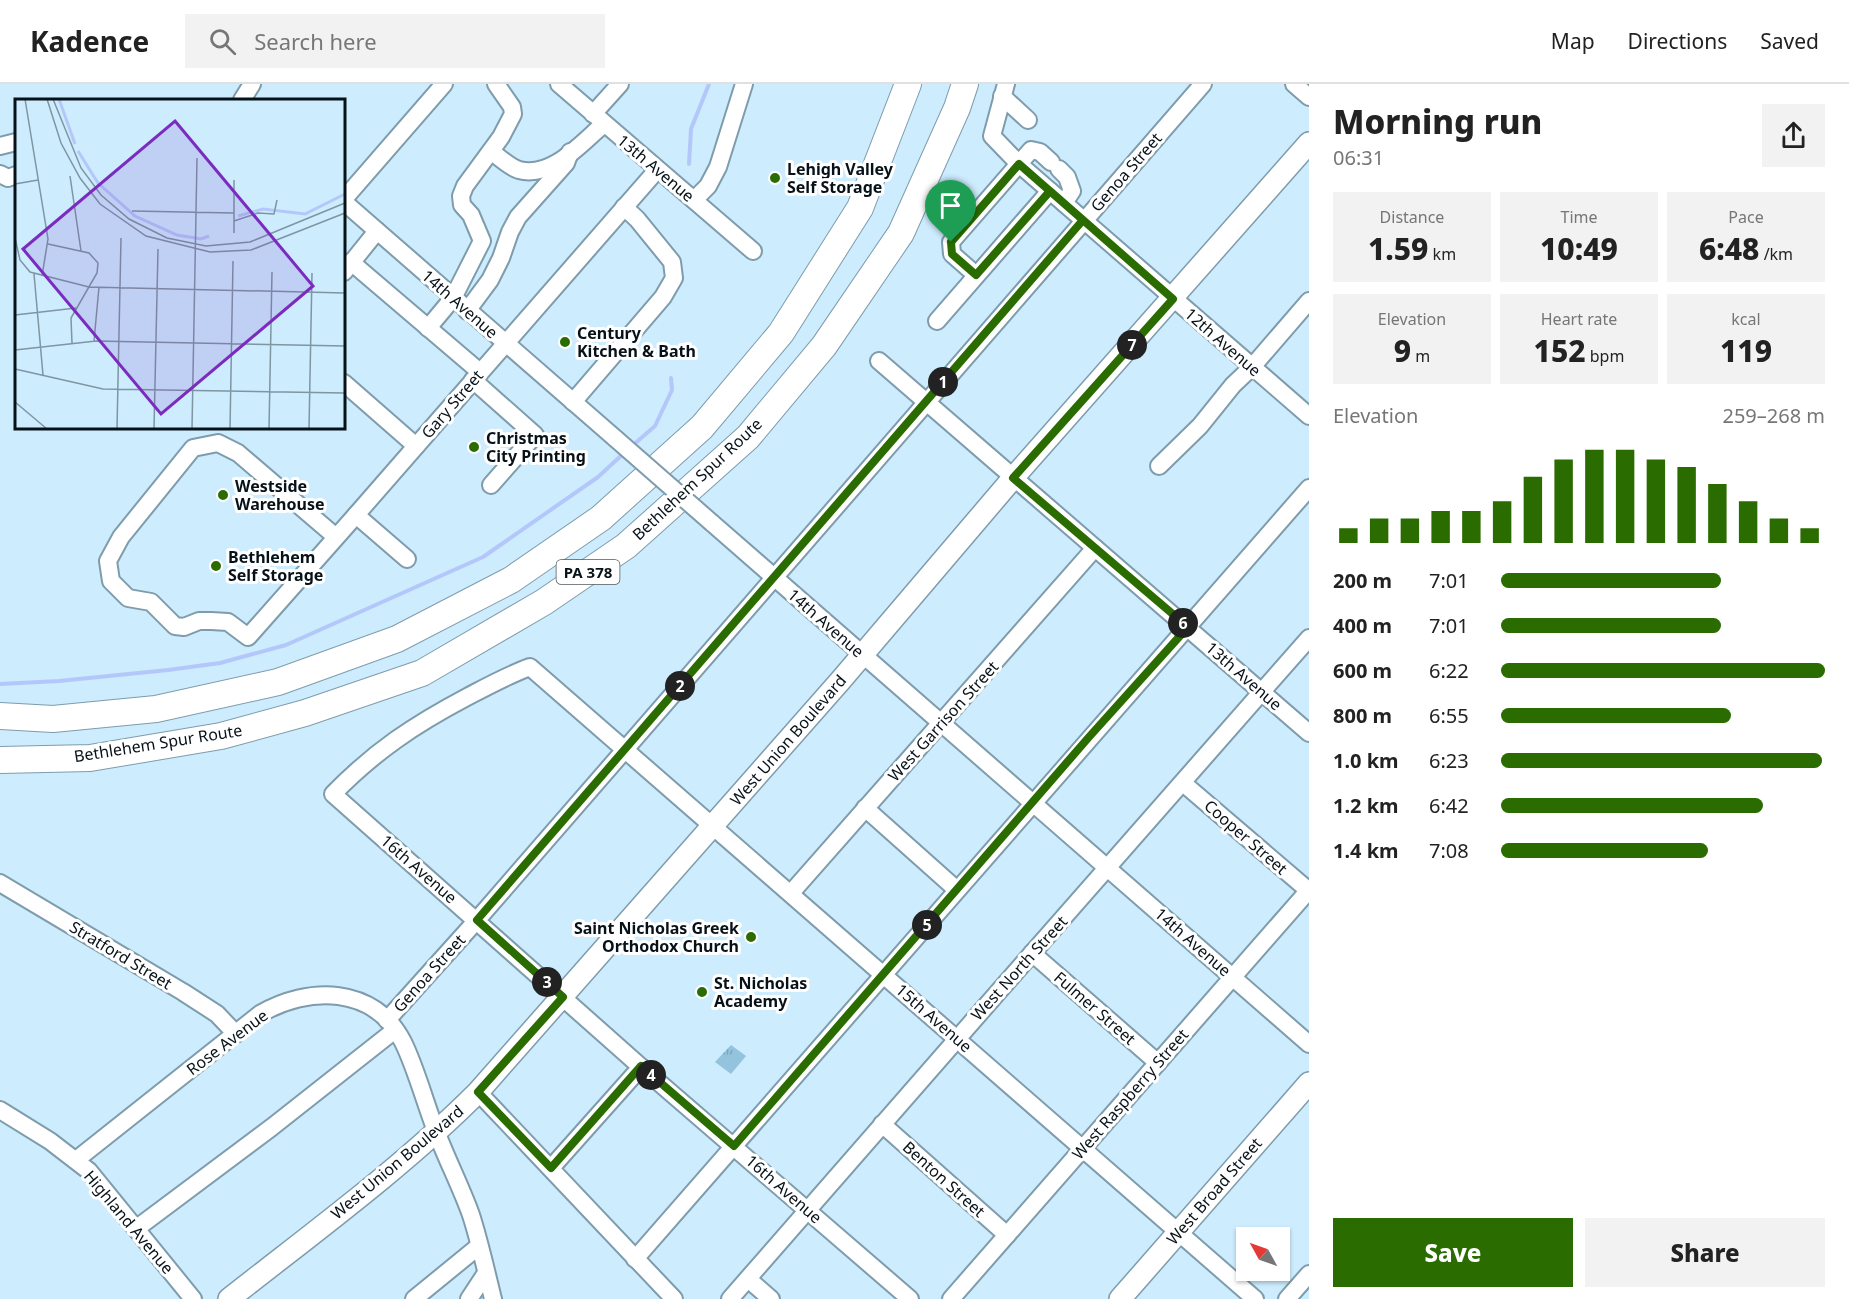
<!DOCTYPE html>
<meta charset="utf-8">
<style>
:root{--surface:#fff;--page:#f2f2f2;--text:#222;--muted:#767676;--line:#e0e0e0;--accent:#2b6c01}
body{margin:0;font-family:"Noto Sans",sans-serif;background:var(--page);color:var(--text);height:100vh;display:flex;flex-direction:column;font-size:22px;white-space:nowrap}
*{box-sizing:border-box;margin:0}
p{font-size:20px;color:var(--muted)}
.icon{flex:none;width:33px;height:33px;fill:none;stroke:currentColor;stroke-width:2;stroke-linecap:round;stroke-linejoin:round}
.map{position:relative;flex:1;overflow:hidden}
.details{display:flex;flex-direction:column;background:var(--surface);width:540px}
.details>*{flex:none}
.needle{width:39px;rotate:310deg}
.controls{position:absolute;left:1236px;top:1143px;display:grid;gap:12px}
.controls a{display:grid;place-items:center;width:54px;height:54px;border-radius:0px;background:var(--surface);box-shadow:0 2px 4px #0004;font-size:30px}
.pin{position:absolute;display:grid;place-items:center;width:51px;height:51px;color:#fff;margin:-62px -26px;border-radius:50% 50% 50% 0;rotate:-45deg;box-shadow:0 0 6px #0007}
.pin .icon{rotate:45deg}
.km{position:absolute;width:30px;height:30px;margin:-15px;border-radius:50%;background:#222;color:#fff;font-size:16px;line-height:30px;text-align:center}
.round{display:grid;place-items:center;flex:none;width:63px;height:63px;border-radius:0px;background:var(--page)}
.head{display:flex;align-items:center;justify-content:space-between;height:102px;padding:0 24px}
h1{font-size:33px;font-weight:800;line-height:45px}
.metrics{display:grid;grid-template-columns:repeat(3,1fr);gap:9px;height:102px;padding:6px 24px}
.metrics div{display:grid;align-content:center;border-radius:0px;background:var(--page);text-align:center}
.metrics b{font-size:30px;font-weight:800}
.metrics small{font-size:16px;font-weight:400}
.metrics p{font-size:16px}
.chart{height:168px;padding:12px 24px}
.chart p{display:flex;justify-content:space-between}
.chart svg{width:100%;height:108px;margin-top:6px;stroke:var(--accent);stroke-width:6}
.button{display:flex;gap:12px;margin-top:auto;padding:12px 24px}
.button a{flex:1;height:69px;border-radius:0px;background:var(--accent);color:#fff;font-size:24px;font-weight:800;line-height:69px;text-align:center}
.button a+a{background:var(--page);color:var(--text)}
ul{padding:0 24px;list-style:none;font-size:20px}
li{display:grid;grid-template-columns:96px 72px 1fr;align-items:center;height:45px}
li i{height:15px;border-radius:8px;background:var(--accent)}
header{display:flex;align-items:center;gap:36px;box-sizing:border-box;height:84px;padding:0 30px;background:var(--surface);border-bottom:2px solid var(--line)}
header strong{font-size:28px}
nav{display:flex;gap:33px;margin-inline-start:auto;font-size:21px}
.search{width:420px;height:54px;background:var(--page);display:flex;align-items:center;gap:15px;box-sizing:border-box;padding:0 21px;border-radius:0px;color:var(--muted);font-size:22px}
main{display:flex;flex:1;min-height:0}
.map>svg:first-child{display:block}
.park{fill:url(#park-tufts)}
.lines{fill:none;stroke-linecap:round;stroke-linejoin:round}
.stream{stroke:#b4c7fa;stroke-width:4}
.minor-casing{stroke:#7e9cac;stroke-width:20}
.major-casing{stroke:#7e9cac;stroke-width:24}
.highway-casing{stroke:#7e9cac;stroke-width:28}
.minor{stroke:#fff;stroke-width:16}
.major{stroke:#fff;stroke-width:21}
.highway{stroke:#fff;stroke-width:26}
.minor-bridge-casing{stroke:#7e9cac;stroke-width:20;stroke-linecap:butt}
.minor-bridge{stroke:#fff;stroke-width:16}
.route-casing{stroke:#fff;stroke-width:12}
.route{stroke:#2b6c01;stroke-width:8}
.poi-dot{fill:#2b6c01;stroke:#fff;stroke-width:2}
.labels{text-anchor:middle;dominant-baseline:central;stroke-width:6;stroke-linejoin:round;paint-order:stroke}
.shield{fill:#fff;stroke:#51595d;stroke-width:1.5}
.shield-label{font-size:15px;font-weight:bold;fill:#071218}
.street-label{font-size:16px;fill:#071218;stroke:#fff}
.poi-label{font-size:16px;font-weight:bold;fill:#071218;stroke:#fff;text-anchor:start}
.inset-river{fill:none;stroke:#b4c7fa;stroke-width:3}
.inset-road{fill:none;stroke:#7e95a2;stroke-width:1.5}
.view{fill:#7b2cbf;fill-opacity:0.15;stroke:#7b2cbf;stroke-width:3}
.inset-edge{fill:none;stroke:#071218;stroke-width:3}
</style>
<header>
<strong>Kadence</strong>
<div class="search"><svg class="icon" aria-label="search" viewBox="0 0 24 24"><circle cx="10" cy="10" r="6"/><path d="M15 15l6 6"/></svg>Search here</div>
<nav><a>Map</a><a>Directions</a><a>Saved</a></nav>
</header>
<main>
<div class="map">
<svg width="1309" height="1215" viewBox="0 0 1309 1215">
<defs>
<pattern id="park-tufts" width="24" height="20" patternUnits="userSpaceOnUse" patternTransform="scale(1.5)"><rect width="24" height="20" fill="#93c3dd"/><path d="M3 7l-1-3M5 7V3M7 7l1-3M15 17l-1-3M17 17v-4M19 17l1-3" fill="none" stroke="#7da6bd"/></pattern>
</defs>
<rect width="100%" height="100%" fill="#cdecfe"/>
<polygon class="park" points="731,961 746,972 731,990 715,978"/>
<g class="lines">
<g class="stream">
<polyline points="689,80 691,45 709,0"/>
<polyline points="632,362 655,342 672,306 671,294"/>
<polyline points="0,600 59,597 168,586 220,579 286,561 483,473 598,393 624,369"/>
</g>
<g class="minor-casing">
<g id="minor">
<polyline points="559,0 753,167"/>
<polyline points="1006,0 992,52 1019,80 1309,332"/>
<polyline points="1294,0 1309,13"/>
<polyline points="1002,12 1028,36"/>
<polyline points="242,16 252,0"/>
<polyline points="593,30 620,0"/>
<polyline points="0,62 16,58"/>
<path d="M491 67C499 73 509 83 519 86 552 95 582 58 604 40"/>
<polyline points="1059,85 1067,93 1072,107 1064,119"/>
<polyline points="0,90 8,94 16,91"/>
<polyline points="344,115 444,0"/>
<polyline points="694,116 708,102 718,83 744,0"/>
<polyline points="344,118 616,355"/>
<polyline points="351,178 480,288"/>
<polyline points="344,188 377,147"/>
<polyline points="976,191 952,170 951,158 1031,66 1040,68 1051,78"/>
<polyline points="467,227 490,196 501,174 510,148 518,133 566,79 570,68"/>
<polyline points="937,237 1050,107"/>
<polyline points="428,244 453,214 482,157 471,131 462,121 461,112 465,102 501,53 513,30 512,23 496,0"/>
<polyline points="879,277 1309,649"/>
<polyline points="473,296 535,351 491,401"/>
<polyline points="344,299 416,362"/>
<polyline points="573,318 663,213 674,194 672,178 637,135 624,123"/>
<polyline points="1159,382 1200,342 1233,301 1252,283 1309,217"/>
<polyline points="356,431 407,475"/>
<polyline points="712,439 1309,960"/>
<polyline points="336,453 238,369 218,359 193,364 121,453 108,477 111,497 128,514 151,518 175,542 184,543 199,537 211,537 228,538 248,553 356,431 657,86"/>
<polyline points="1183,699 1309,807"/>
<polyline points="865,724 957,806"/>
<polyline points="0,799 183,908 217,930 236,950"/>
<polyline points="791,809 1095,464"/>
<polyline points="1032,869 1158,979"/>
<polyline points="387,936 477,836 1203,0"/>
<polyline points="478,1008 674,1215"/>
<polyline points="0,1026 50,1057 89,1087 193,1215"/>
<polyline points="882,1040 1007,1151"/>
<path d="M76 1076 260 930C308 902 374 901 403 958 416 984 425 1019 436 1047 447 1076 461 1103 471 1131 480 1159 486 1187 493 1215"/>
<polyline points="551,1084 641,983"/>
<polyline points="137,1144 272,1043 395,946"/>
<polyline points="635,1175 1309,404"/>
<polyline points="748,1195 771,1215"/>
<polyline points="414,1215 479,1162"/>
<polyline points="469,1215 486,1189"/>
<path d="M730 1215C922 994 1116 774 1309 554"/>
<path d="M910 1215 641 983 333 710C375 667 414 641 467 613 488 602 508 591 530 583L1255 1215"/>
<polyline points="951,1215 1309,806"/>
<polyline points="1287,1215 1309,1190"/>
</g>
</g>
<g class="major-casing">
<g id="major">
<path d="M229 1215C314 1148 402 1084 478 1008L841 596 1013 394 1309 59"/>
<polyline points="1120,1215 1309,999"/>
</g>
</g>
<g class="highway-casing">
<g id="highway">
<polyline points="0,632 53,635 156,625 278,598 397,555 511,496 601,434 702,343 781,249 860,124 908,0"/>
<polyline points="0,676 90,674 221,652 305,629 422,589 544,518 626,462 748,353 824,262 901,149 957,24 965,0"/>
</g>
</g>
<use href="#minor" class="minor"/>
<use href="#major" class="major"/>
<use href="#highway" class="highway"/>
<g class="minor-bridge-casing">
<polyline id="minor-bridge" points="616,355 712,439"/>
</g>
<use href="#minor-bridge" class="minor-bridge"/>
</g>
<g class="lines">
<g class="route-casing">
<path id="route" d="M951 158 1019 80 1083 136 477 836 563 913 478 1008 551 1084 641 982 734 1062 1089 653 1188 543 1013 394 1173 215C1132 179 1091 143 1050 107L976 191 952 170 951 158"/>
</g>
<use href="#route" class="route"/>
</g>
<g class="poi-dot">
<circle cx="775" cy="94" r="6"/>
<circle cx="565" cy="258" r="6"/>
<circle cx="474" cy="363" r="6"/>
<circle cx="223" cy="411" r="6"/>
<circle cx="216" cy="482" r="6"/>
<circle cx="751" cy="853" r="6"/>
<circle cx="702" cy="908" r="6"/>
</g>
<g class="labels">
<rect class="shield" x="556.5" y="476" width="63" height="24" rx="4.5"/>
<g class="shield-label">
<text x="588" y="488">PA 378</text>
</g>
<g class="street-label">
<text transform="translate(656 84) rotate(40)">13th Avenue</text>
<text transform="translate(1126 88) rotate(-49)">Genoa Street</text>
<text transform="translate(460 220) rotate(41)">14th Avenue</text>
<text transform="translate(1223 258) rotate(41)">12th Avenue</text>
<text transform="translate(452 320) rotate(-49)">Gary Street</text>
<text transform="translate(697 395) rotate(-43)">Bethlehem Spur Route</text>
<text transform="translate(826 539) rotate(41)">14th Avenue</text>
<text transform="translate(1244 592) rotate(41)">13th Avenue</text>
<text transform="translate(943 637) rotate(-48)">West Garrison Street</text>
<text transform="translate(788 656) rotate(-49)">West Union Boulevard</text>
<text transform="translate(158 659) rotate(-9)">Bethlehem Spur Route</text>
<text transform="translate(1246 753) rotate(41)">Cooper Street</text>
<text transform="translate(419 785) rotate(41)">16th Avenue</text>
<text transform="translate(1193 858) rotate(41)">14th Avenue</text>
<text transform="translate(121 871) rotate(31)">Stratford Street</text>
<text transform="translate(1019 884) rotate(-48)">West North Street</text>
<text transform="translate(429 889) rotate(-48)">Genoa Street</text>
<text transform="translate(1095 924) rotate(41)">Fulmer Street</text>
<text transform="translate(934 934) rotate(41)">15th Avenue</text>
<text transform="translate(227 958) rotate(-37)">Rose Avenue</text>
<text transform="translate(1130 1010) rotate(-49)">West Raspberry Street</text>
<text transform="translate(397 1078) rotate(-40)">West Union Boulevard</text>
<text transform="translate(944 1095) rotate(42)">Benton Street</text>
<text transform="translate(784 1105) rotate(41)">16th Avenue</text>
<text transform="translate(1214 1107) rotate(-49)">West Broad Street</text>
<text transform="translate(129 1138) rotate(50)">Highland Avenue</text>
</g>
<g class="poi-label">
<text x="787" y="85">Lehigh Valley<tspan x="787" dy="18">Self Storage</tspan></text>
<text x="577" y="249">Century<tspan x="577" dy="18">Kitchen &amp; Bath</tspan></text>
<text x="486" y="354">Christmas<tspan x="486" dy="18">City Printing</tspan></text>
<text x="235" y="402">Westside<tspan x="235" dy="18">Warehouse</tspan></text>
<text x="228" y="473">Bethlehem<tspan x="228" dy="18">Self Storage</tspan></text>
<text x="739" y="844" text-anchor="end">Saint Nicholas Greek<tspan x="739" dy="18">Orthodox Church</tspan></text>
<text x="714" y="899">St. Nicholas<tspan x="714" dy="18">Academy</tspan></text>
</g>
</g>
<g transform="translate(15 15)">
<rect width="330" height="330" fill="#cdecfe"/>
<path class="inset-river" d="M44 0 60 45M63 52 83 84 120 117 162 136 186 140 194 137M223 117 248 110 290 115 330 95"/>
<path class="inset-road" d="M10 0 33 140 27 177M32 0 46 44 65 79 85 105 131 137 195 153 236 151 330 114M38 0 66 69 86 96 114 120 152 139 191 147 235 143 330 104M55 77 66 152M0 85 23 81M117 112 219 114M219 122 243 114 259 115 262 101M219 134V81M0 139 5 161 15 173 74 188 330 194M33 145 74 154 83 164 82 174 56 219 57 244M19 175 28 276M0 216 61 209M79 242 84 188M0 251 81 242 330 247M0 270 88 290 330 294M0 303 32 330M102 330 106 139M139 330 143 150M177 330 182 59M215 330 218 162M254 330 257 173M294 330 297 174"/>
<path class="view" d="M160 22 298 187 146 315 8 150Z"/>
<rect width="330" height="330" class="inset-edge"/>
</g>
</svg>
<div class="controls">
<a><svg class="needle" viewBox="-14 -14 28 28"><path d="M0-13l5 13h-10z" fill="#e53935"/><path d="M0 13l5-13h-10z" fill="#767676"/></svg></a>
</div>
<div class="pin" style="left:951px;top:158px;background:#1e9e55"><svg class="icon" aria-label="arrive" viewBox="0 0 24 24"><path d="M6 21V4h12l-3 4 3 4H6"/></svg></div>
<b class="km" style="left:943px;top:298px">1</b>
<b class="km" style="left:680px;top:602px">2</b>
<b class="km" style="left:547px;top:898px">3</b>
<b class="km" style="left:651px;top:991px">4</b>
<b class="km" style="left:927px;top:841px">5</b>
<b class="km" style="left:1183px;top:539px">6</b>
<b class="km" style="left:1132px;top:261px">7</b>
</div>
<section class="details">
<div class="head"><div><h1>Morning run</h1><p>06:31</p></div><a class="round"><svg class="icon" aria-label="share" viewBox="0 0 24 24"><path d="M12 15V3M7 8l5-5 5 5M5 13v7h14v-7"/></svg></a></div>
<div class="metrics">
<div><p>Distance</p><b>1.59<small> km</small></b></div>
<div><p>Time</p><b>10:49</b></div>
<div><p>Pace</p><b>6:48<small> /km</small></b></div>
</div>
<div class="metrics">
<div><p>Elevation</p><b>9<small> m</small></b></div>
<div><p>Heart rate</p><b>152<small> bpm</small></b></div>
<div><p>kcal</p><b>119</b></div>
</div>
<div class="chart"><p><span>Elevation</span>259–268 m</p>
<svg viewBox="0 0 160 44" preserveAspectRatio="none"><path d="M5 44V38M15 44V34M25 44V34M35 44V31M45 44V31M55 44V27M65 44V17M75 44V10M85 44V6M95 44V6M105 44V10M115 44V13M125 44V20M135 44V27M145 44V34M155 44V38"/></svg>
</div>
<ul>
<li><b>200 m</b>7:01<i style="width:68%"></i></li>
<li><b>400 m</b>7:01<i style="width:68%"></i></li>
<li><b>600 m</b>6:22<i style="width:100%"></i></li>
<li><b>800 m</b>6:55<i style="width:71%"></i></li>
<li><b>1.0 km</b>6:23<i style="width:99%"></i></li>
<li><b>1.2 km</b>6:42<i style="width:81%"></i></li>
<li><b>1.4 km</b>7:08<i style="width:64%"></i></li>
</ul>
<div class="button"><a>Save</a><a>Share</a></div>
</section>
</main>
